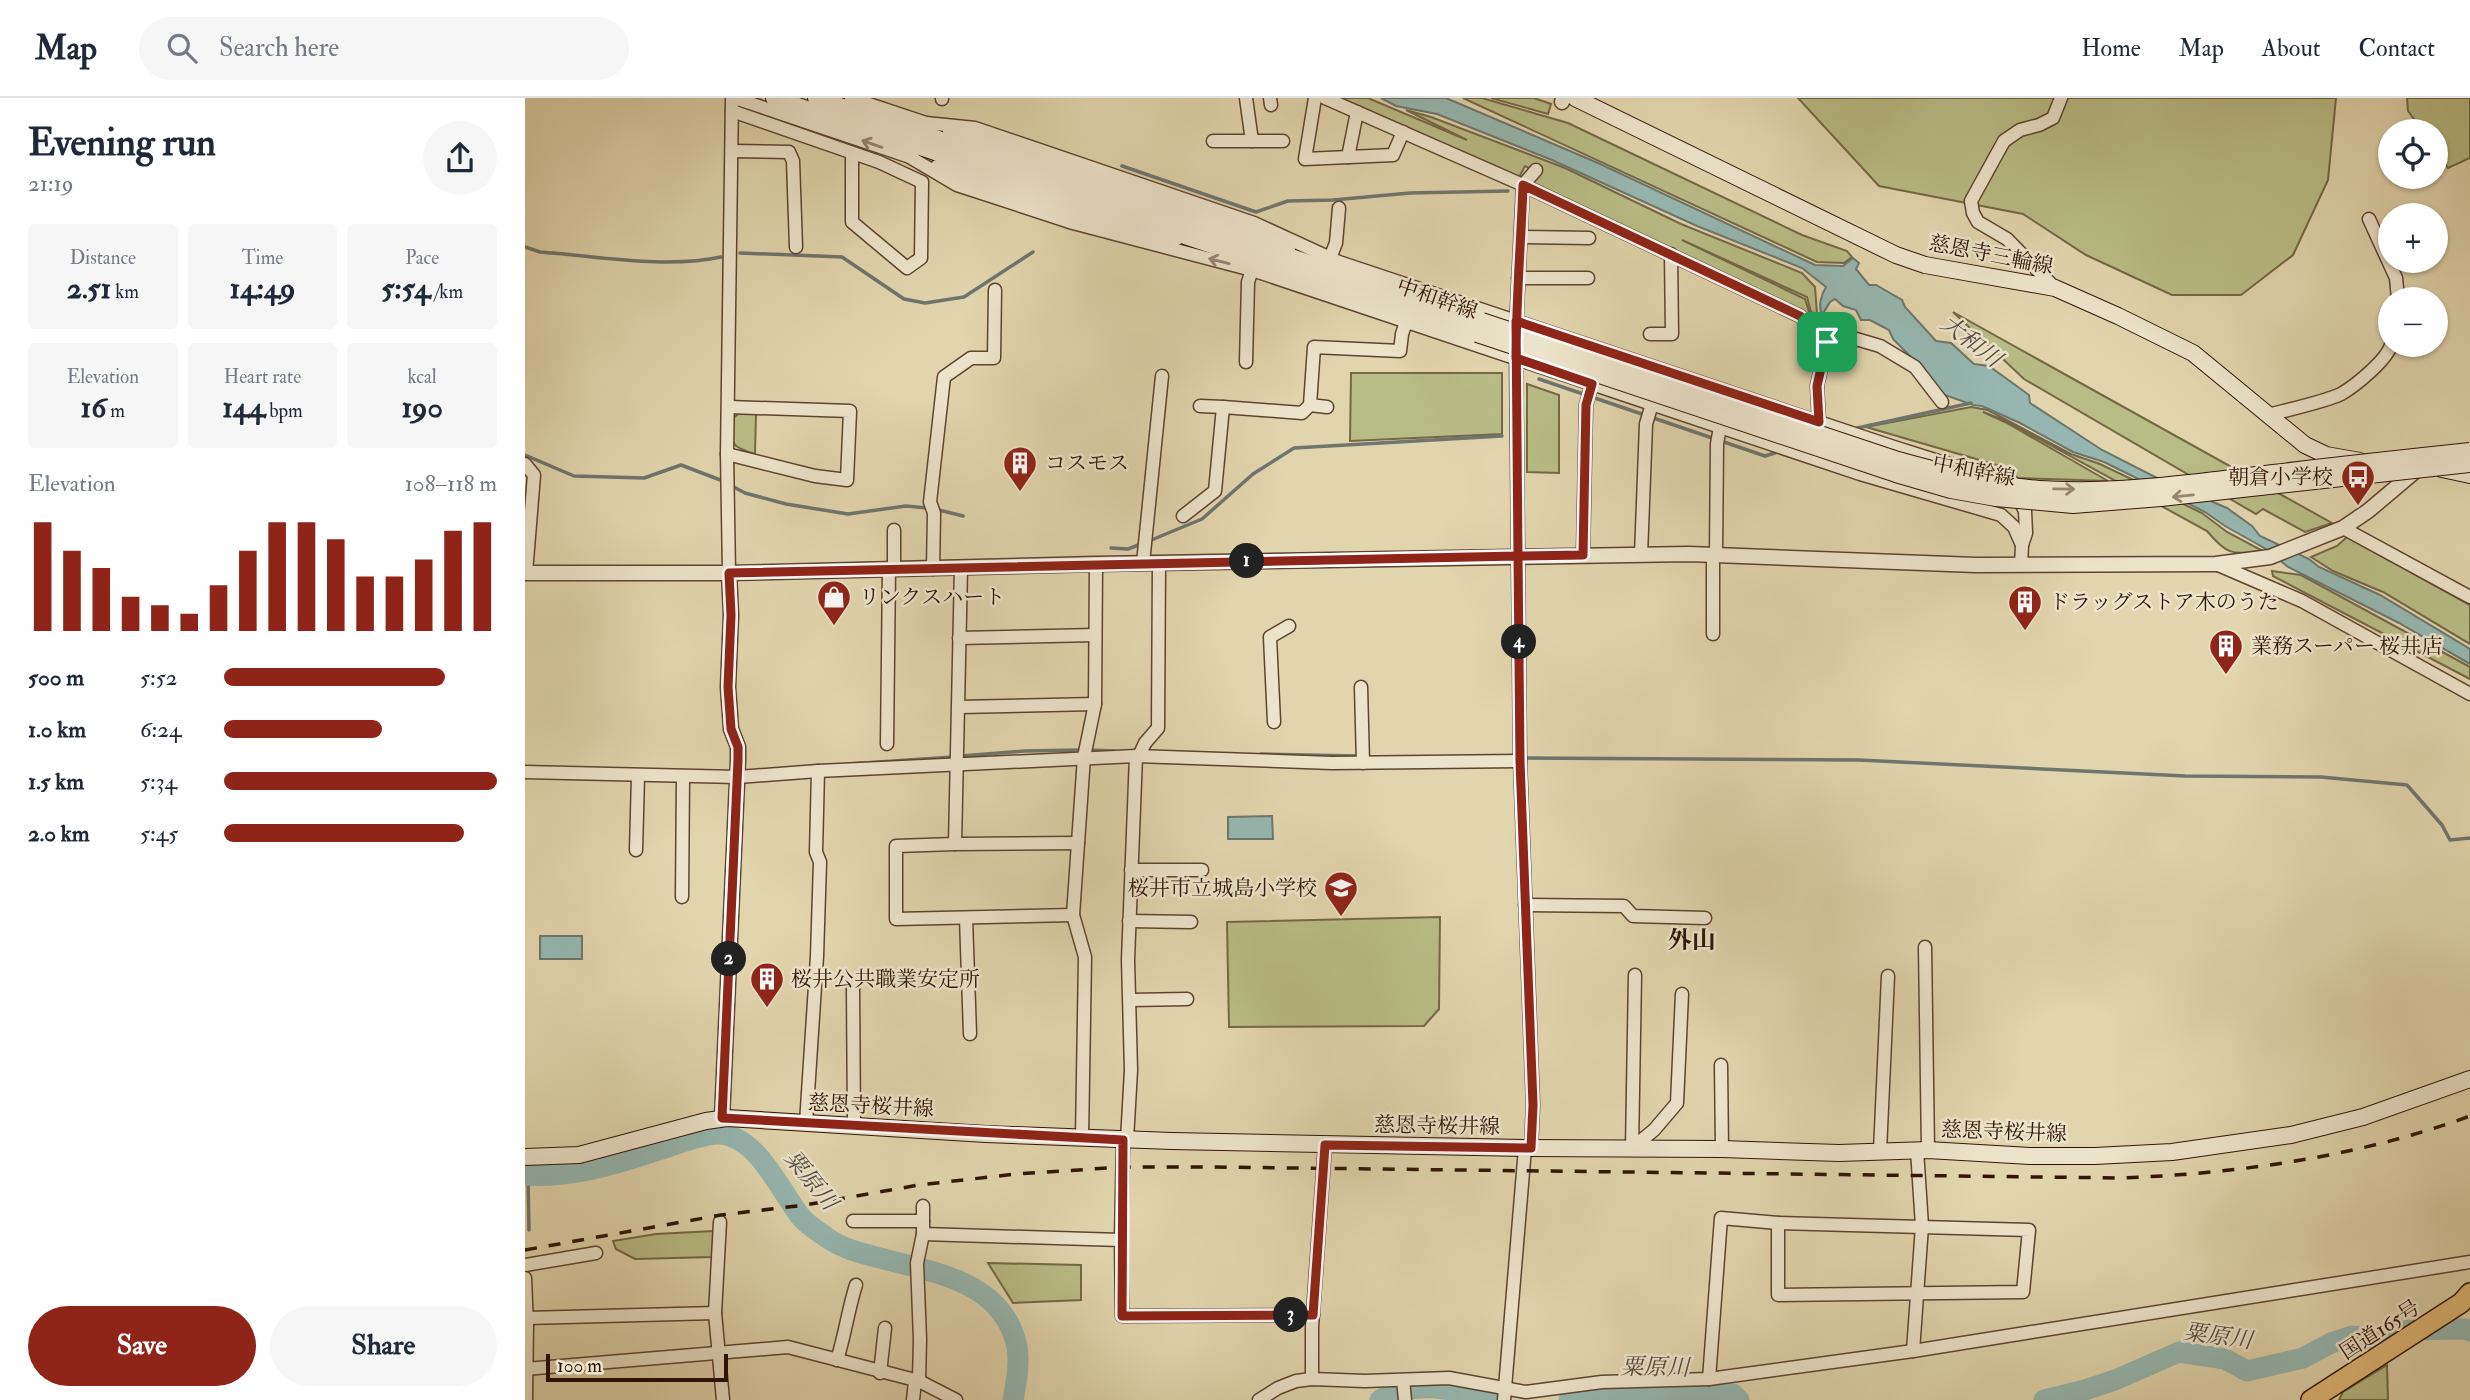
<!DOCTYPE html>
<meta charset="utf-8">
<style>
:root{--surface:#fff;--page:#f6f6f7;--text:#1f2937;--muted:#747a83;--line:#e0e1e3;--accent:#8f2418}
body{margin:0;font-family:"IM FELL Double Pica","Noto Serif JP",serif;background:var(--page);color:var(--text);height:100vh;display:flex;flex-direction:column;font-size:26px;white-space:nowrap}
*{box-sizing:border-box;margin:0}
p{font-size:23px;color:var(--muted)}
.icon{flex:none;width:38px;height:38px;fill:none;stroke:currentColor;stroke-width:2;stroke-linecap:round;stroke-linejoin:round}
.map{position:relative;flex:1;overflow:hidden}
.details{display:flex;flex-direction:column;background:var(--surface);width:525px}
.details>*{flex:none}
.buttons{position:absolute;left:1853px;top:21px;display:grid;gap:14px}
.buttons a{display:grid;place-items:center;width:70px;height:70px;border-radius:50%;background:var(--surface);box-shadow:0 2px 5px #0004;font-size:35px}
.scale{position:absolute;left:21px;bottom:18px;width:182px;box-sizing:border-box;padding-left:7px;border:4px solid #311406;border-top:0;font-size:19px;line-height:24px;white-space:nowrap;color:#311406;-webkit-text-stroke:5px #ece4ca;paint-order:stroke}
.pin{position:absolute;display:grid;place-items:center;width:60px;height:60px;color:#fff;margin:-30px;border-radius:14px;box-shadow:0 4px 10px #0006}
.km{position:absolute;width:35px;height:35px;margin:-18px;border-radius:50%;background:#222;color:#fff;font-size:19px;line-height:35px;text-align:center}
.round{display:grid;place-items:center;flex:none;width:74px;height:74px;border-radius:37px;background:var(--page)}
.overview{display:flex;align-items:center;justify-content:space-between;height:119px;padding:0 28px}
h1{font-size:38px;font-weight:800;line-height:52px}
.figures{display:grid;grid-template-columns:repeat(3,1fr);gap:10px;height:119px;padding:7px 28px}
.figures div{display:grid;align-content:center;border-radius:7px;background:var(--page);text-align:center}
.figures b{font-size:30px;font-weight:800}
.figures small{font-size:19px;font-weight:400}
.figures p{font-size:19px}
.chart{height:196px;padding:14px 28px}
.chart p{display:flex;justify-content:space-between}
.chart svg{width:100%;height:126px;margin-top:7px;stroke:var(--accent);stroke-width:6}
.cta{display:flex;gap:14px;margin-top:auto;padding:14px 28px}
.cta a{flex:1;height:80px;border-radius:42px;background:var(--accent);color:#fff;font-size:28px;font-weight:800;line-height:80px;text-align:center}
.cta a+a{background:var(--page);color:var(--text)}
ul{padding:0 28px;list-style:none;font-size:23px}
li{display:grid;grid-template-columns:112px 84px 1fr;align-items:center;height:52px}
li i{height:18px;border-radius:9px;background:var(--accent)}
header{display:flex;align-items:center;gap:42px;box-sizing:border-box;height:98px;padding:0 35px;background:var(--surface);border-bottom:2px solid var(--line)}
header strong{font-size:33px}
nav{display:flex;gap:38px;margin-inline-start:auto;font-size:24px}
.search{width:490px;height:63px;background:var(--page);display:flex;align-items:center;gap:18px;box-sizing:border-box;padding:0 24px;border-radius:38px;color:var(--muted);font-size:26px}
main{display:flex;flex:1;min-height:0}
.map>svg:first-child{display:block}
.green{fill:#b8bc86;stroke:#746846;stroke-width:2}
.water{fill:#96b7b1;stroke:#6e766d;stroke-width:2}
.lines{fill:none;stroke-linecap:round;stroke-linejoin:round}
.stream{stroke:#6e766d;stroke-width:3.5}
.river{stroke:#96b7b1;stroke-width:21}
.minor-casing{stroke:#5d4430;stroke-width:15}
.tertiary-casing{stroke:#5d4430;stroke-width:17}
.secondary-casing{stroke:#311406;stroke-width:18}
.trunk-casing{stroke:#311406;stroke-width:22}
.minor{stroke:#ece4ca;stroke-width:12}
.tertiary{stroke:#ece4ca;stroke-width:14}
.secondary{stroke:#ece4ca;stroke-width:16}
.trunk{stroke:#e0ba76;stroke-width:19}
.rail{stroke:#311406;stroke-width:3.5;stroke-dasharray:12 12;stroke-linecap:butt}
.secondary-bridge-casing{stroke:#311406;stroke-width:18;stroke-linecap:butt}
.secondary-bridge{stroke:#ece4ca;stroke-width:16}
.oneway{stroke:#988672}
.route-casing{stroke:#fff;stroke-width:14}
.route{stroke:#8f2418;stroke-width:9}
.labels{text-anchor:middle;dominant-baseline:central;stroke-width:5;stroke-linejoin:round;paint-order:stroke}
.street-label{font-size:21px;fill:#311406;stroke:#ece4ca}
.poi-label{font-size:21px;fill:#311406;stroke:#ece4ca;text-anchor:start}
.water-label{font-size:23px;font-style:italic;fill:#544d42;stroke:#ece4ca}
.quarter-label{font-size:24px;font-weight:bold;fill:#311406;stroke:#ece4ca}
</style>
<header>
<strong>Map</strong>
<div class="search"><svg class="icon" aria-label="search" viewBox="0 0 24 24"><circle cx="10" cy="10" r="6"/><path d="M15 15l6 6"/></svg>Search here</div>
<nav><a>Home</a><a>Map</a><a>About</a><a>Contact</a></nav>
</header>
<main>
<section class="details">
<div class="overview"><div><h1>Evening run</h1><p>21:19</p></div><a class="round"><svg class="icon" aria-label="share" viewBox="0 0 24 24"><path d="M12 15V3M7 8l5-5 5 5M5 13v7h14v-7"/></svg></a></div>
<div class="figures">
<div><p>Distance</p><b>2.51<small> km</small></b></div>
<div><p>Time</p><b>14:49</b></div>
<div><p>Pace</p><b>5:54<small> /km</small></b></div>
</div>
<div class="figures">
<div><p>Elevation</p><b>16<small> m</small></b></div>
<div><p>Heart rate</p><b>144<small> bpm</small></b></div>
<div><p>kcal</p><b>190</b></div>
</div>
<div class="chart"><p><span>Elevation</span>108–118 m</p>
<svg viewBox="0 0 160 44" preserveAspectRatio="none"><path d="M5 44V6M15 44V16M25 44V22M35 44V32M45 44V35M55 44V38M65 44V28M75 44V16M85 44V6M95 44V6M105 44V12M115 44V25M125 44V25M135 44V19M145 44V9M155 44V6"/></svg>
</div>
<ul>
<li><b>500 m</b>5:52<i style="width:81%"></i></li>
<li><b>1.0 km</b>6:24<i style="width:58%"></i></li>
<li><b>1.5 km</b>5:34<i style="width:100%"></i></li>
<li><b>2.0 km</b>5:45<i style="width:88%"></i></li>
</ul>
<div class="cta"><a>Save</a><a>Share</a></div>
</section>
<div class="map">
<svg width="1945" height="1302" viewBox="0 0 1945 1302">
<rect width="100%" height="100%" fill="#e1d5ad"/>
<filter id="stains"><feTurbulence type="fractalNoise" baseFrequency=".00286" numOctaves="4"/><feColorMatrix values="0 0 0 0 .2 0 0 0 0 .09 0 0 0 0 .02 0 0 0 .5 -.17"/></filter>
<radialGradient id="worn" r=".72"><stop offset=".6" stop-color="#630" stop-opacity="0"/><stop offset="1" stop-color="#630" stop-opacity=".3"/></radialGradient>
<g class="green">
<polygon points="816,0 843,0 942,42 881,12 906,19 1040,70 1156,126 1277,175 1290,189 1292,216 1286,214 1282,199 1157,142 1280,201 1288,226 1000,84 1010,73 1000,68 993,81"/>
<polygon points="938,0 957,0 1043,25 1277,137 1322,153 1327,159 1319,165 1292,164"/>
<polygon points="966,0 1009,0 1026,6 1023,16"/>
<polygon points="1273,0 1811,0 1803,82 1768,157 1716,197 1647,197 1561,157 1498,116 1354,88"/>
<polygon points="1882,0 1945,0 1945,60 1923,70 1911,53 1911,33 1898,33 1883,13"/>
<polygon points="1428,214 1807,425 1780,434 1738,411 1731,416 1499,281"/>
<polygon points="826,275 977,275 977,336 825,343"/>
<polygon points="1002,286 1034,297 1034,375 1002,374"/>
<path d="M1446 309 1463 312 1546 356 1575 366 1677 415 1702 434 1738 453C1707 456 1703 458 1682 433L1481 323 1458 314 1480 324 1583 383 1493 380 1475 368 1341 329Z"/>
<path d="M216 314 231 316 230 356C203 348 207 346 208 320Z"/>
<polygon points="1822,439 1945,507 1945,546 1858,494 1808,473 1786,459 1812,448"/>
<polygon points="1747,473 1776,477 1945,569 1945,581 1748,478"/>
<polygon points="915,819 914,911 899,928 704,929 702,824"/>
<polygon points="188,1133 188,1159 110,1161 91,1151 88,1143 131,1136"/>
<polygon points="463,1165 556,1167 556,1202 488,1205"/>
<polygon points="1862,1267 1863,1302 1814,1302 1818,1294"/>
</g>
<g class="water">
<path d="M856 0H921L1073 65 1290 167 1318 168 1328 160 1334 165 1331 171 1344 187H1351L1377 202 1380 209 1411 243 1426 245 1449 266 1464 268 1504 297 1505 305 1577 352 1634 381 1702 410 1727 428 1735 438 1784 461 1794 469 1855 497 1945 551V566L1874 525 1763 469 1741 451 1700 428 1680 414 1579 364 1548 354 1495 325 1457 308 1448 307 1417 296 1387 260 1368 241 1364 232 1345 222H1336L1331 212 1318 208 1310 201 1305 204 1297 217C1293 208 1296 197 1301 189L1277 170 1172 128 1027 62 912 16 871 8Z"/>
<polygon points="747,718 748,741 703,741 703,719"/>
<rect x="15" y="838" width="42" height="23"/>
</g>
<g class="lines">
<g class="stream">
<polyline points="597,68 731,114 763,103 808,102 885,95 983,93"/>
<path d="M0 149 15 154C73 158 140 171 196 159"/>
<polyline points="215,155 317,159 379,201 400,205 439,199 508,154"/>
<polyline points="1014,281 1240,358 1253,354"/>
<polyline points="1328,331 1446,305"/>
<polyline points="0,357 49,378 119,380 156,367 198,383"/>
<polyline points="205,387 220,395 261,406 323,416 381,408 402,410"/>
<polyline points="410,411 438,418"/>
<polyline points="624,443 677,421 728,376 769,350 977,338"/>
<polyline points="586,450 603,451 616,446"/>
<polyline points="565,652 589,653"/>
<polyline points="736,656 833,658"/>
<polyline points="436,658 499,653 557,652"/>
<polyline points="999,660 1334,662 1660,678 1796,679 1882,687 1917,727 1925,742 1945,740"/>
<polyline points="324,666 428,659"/>
<polyline points="3,1077 4,1132"/>
</g>
<g class="river">
<path d="M0 1077C44 1080 89 1067 130 1053 148 1048 173 1037 191 1036 230 1034 255 1092 275 1118 282 1127 294 1134 304 1141 320 1152 340 1156 359 1161 411 1175 479 1184 492 1249 495 1266 491 1285 488 1302"/>
<path d="M855 1302C890 1279 936 1294 974 1302"/>
<polyline points="1044,1302 1080,1294 1208,1296 1214,1302"/>
<polyline points="1519,1302 1560,1292 1590,1282 1654,1254 1700,1261 1722,1273 1778,1260 1806,1245 1827,1238 1856,1240 1883,1232 1940,1231 1945,1233"/>
</g>
<g class="minor-casing">
<g id="minor">
<polyline points="210,0 388,60"/>
<polyline points="326,0 407,27"/>
<polyline points="721,0 727,43"/>
<polyline points="745,0 746,7"/>
<polyline points="790,0 780,61 868,57 878,34"/>
<polyline points="800,0 998,87 1275,218 1302,244 1292,288 1294,324"/>
<polyline points="417,1 417,0"/>
<polyline points="207,13 354,64 397,84 396,160 382,170 327,124 327,55"/>
<polyline points="401,25 450,30 729,125 814,164 1369,349 1413,363 1468,375 1492,397 1500,413 1501,435 1497,447 1496,467"/>
<polyline points="424,33 709,128 764,152"/>
<polyline points="688,43 758,43"/>
<polyline points="207,53 264,54 268,63 271,149"/>
<polyline points="383,58 432,87 548,125 727,172 1335,376 1476,417 1489,429 1497,447"/>
<polyline points="823,59 832,14"/>
<polyline points="412,68 574,123 652,141"/>
<polyline points="1844,121 1871,180 1873,201"/>
<polyline points="996,139 1064,140"/>
<polyline points="805,160 811,145 814,110"/>
<polyline points="993,180 1063,180"/>
<polyline points="1530,190 1482,141 1453,124 1448,115 1446,103 1479,43 1495,32 1514,27 1528,20 1536,0"/>
<polyline points="991,231 998,87 1011,72"/>
<polyline points="1125,236 1147,236 1146,156"/>
<polyline points="1302,244 1314,236 1355,248 1390,269 1417,304"/>
<polyline points="991,253 995,663 1008,1007 1006,1050"/>
<polyline points="721,264 723,184 727,172"/>
<polyline points="785,307 802,309"/>
<polyline points="675,308 698,309"/>
<path d="M1743 317C1762 312 1799 304 1816 296 1830 288 1862 262 1866 247"/>
<polyline points="202,356 290,378 322,382 325,313 204,309"/>
<polyline points="0,366 9,377 1,475"/>
<polyline points="658,418 690,393 698,309 777,315 785,307 789,249 875,253 877,236 881,224"/>
<polyline points="1818,430 1945,499"/>
<polyline points="369,432 369,471"/>
<polyline points="1058,457 1061,307 1067,286"/>
<polyline points="1116,457 1121,326 1127,306"/>
<polyline points="1188,457 1188,536"/>
<polyline points="1191,457 1192,346 1195,329"/>
<polyline points="618,465 637,278"/>
<polyline points="1691,466 1777,503 1945,596"/>
<polyline points="436,470 430,746 371,748 371,821 548,817"/>
<polyline points="408,471 409,415 405,404 419,279 446,260 469,260 470,192"/>
<polyline points="204,475 202,356 207,0"/>
<polyline points="434,540 570,537"/>
<polyline points="836,589 838,665"/>
<polyline points="434,609 570,606"/>
<polyline points="749,624 745,539 764,528"/>
<polyline points="362,646 364,471"/>
<polyline points="614,658 620,645 633,630 634,465"/>
<polyline points="0,674 213,679 293,673 611,658 807,665 995,663"/>
<polyline points="430,746 553,745"/>
<polyline points="111,752 113,678"/>
<polyline points="606,772 677,772"/>
<polyline points="157,799 158,679"/>
<polyline points="1000,807 1099,808 1108,818 1180,820"/>
<polyline points="441,820 445,936"/>
<polyline points="604,823 666,824"/>
<polyline points="1400,849 1403,1052"/>
<polyline points="1110,877 1107,1050 1129,1032 1152,1005 1157,896"/>
<polyline points="328,889 329,1028"/>
<polyline points="605,902 662,901"/>
<polyline points="1196,967 1197,1051"/>
<polyline points="281,1025 292,858 295,764 291,754 293,673"/>
<polyline points="557,1040 560,859 548,817 559,659 570,606 571,466"/>
<polyline points="602,1042 606,972 603,862 611,658"/>
<polyline points="1355,1053 1363,878"/>
<polyline points="328,1123 398,1123"/>
<polyline points="195,1124 190,1215 198,1302"/>
<polygon points="1253,1125 1504,1132 1498,1194 1253,1197"/>
<polyline points="398,1136 596,1142 597,1218 788,1217"/>
<polyline points="596,1142 598,1042"/>
<polyline points="0,1167 71,1155"/>
<polyline points="0,1180 2,1227 1,1302"/>
<polyline points="2,1220 190,1215"/>
<polyline points="1388,1253 1397,1128 1392,1052"/>
<path d="M312 1262C320 1237 323 1212 331 1187"/>
<polyline points="0,1271 263,1249 394,1283 431,1302"/>
<polyline points="355,1275 360,1230"/>
<polyline points="787,1281 787,1229 800,1047"/>
<polyline points="1184,1281 1196,1120 1253,1125"/>
<polyline points="878,1282 880,1302"/>
<polyline points="394,1283 395,1241 392,1165 398,1136 398,1108"/>
<polyline points="388,1302 390,1283"/>
<polyline points="734,1302 753,1290 771,1283 787,1281 840,1283 924,1280 1001,1294 1077,1284 1184,1281 1388,1253 1945,1164"/>
<polyline points="979,1302 1000,1050"/>
</g>
</g>
<g class="tertiary-casing">
<g id="tertiary">
<polyline points="1037,4 1038,0"/>
<polyline points="0,475 204,475 571,466 1164,456 1451,467 1691,466 1745,459 1818,430 1843,413 1894,370"/>
<polyline points="197,1020 213,662 213,649 206,631 203,589 206,517 204,475"/>
</g>
</g>
<g class="secondary-casing">
<g id="secondary">
<polyline points="249,0 952,236"/>
<polyline points="291,0 957,223"/>
<polyline points="1050,0 1371,157 1400,167 1530,190 1593,218 1668,255 1780,347 1801,357 1835,363"/>
<polyline points="1917,371 1945,377"/>
<polyline points="0,1059 54,1057 181,1023 202,1020 461,1036 647,1043 1000,1050 1197,1051 1314,1055 1403,1052 1505,1058 1570,1058 1647,1054 1766,1037 1838,1019 1945,981"/>
</g>
</g>
<g class="trunk-casing">
<polyline id="trunk" points="1786,1302 1936,1205 1945,1195"/>
</g>
<use href="#minor" class="minor"/>
<use href="#tertiary" class="tertiary"/>
<use href="#secondary" class="secondary"/>
<use href="#trunk" class="trunk"/>
<path class="rail" d="M0 1152 196 1117 280 1107 394 1087 491 1076 598 1069H688L1598 1080C1716 1075 1833 1059 1945 1018"/>
<g class="secondary-bridge-casing">
<g id="secondary-bridge">
<path d="M957 223 1373 362C1420 375 1465 387 1514 391 1592 396 1672 384 1748 375 1814 367 1879 360 1945 353"/>
<polyline points="952,236 1371,376 1426,392 1471,400 1548,407 1636,400 1945,366"/>
</g>
</g>
<use href="#secondary-bridge" class="secondary-bridge"/>
</g>
<defs><path id="oneway-shaft" d="M-6 0H5M1.5-3L5.5 0L1.5 3" fill="none" stroke-width="1.6" stroke-linecap="round" stroke-linejoin="round" transform="scale(1.75)"/></defs>
<g class="oneway">
<use href="#oneway-shaft" transform="translate(347 46) rotate(-161)"/>
<use href="#oneway-shaft" transform="translate(694 163) rotate(-166)"/>
<use href="#oneway-shaft" transform="translate(1539 391) rotate(1)"/>
<use href="#oneway-shaft" transform="translate(1658 398) rotate(174)"/>
</g>
<g class="lines">
<g class="route-casing">
<path id="route" d="M1302 244 1292 288 1294 324 991 223 993 458 204 475 206 517 203 589 206 631 213 649V662L197 1020 598 1042 597 1218 788 1217 800 1047 1006 1050 1008 1007 995 663 993 458 1058 457 1061 307 1067 286 991 260C991 202 996 145 998 87L1275 218 1302 244"/>
</g>
<use href="#route" class="route"/>
</g>
<defs>
<g id="building-pin" transform="scale(1.75)"><path d="M0 17L-7.5 6A9.5 9.5 0 1 1 7.5 6Z" fill="#8f2418" stroke="#ece4ca"/><path d="M-4-6H4V6H1V3H-1V6H-4ZM-2.5-4.3h1.7v1.8h-1.7ZM.8-4.3h1.7v1.8H.8ZM-2.5-1h1.7V.8h-1.7ZM.8-1h1.7V.8H.8Z" fill="#fff"/></g>
<g id="bus-pin" transform="scale(1.75)"><path d="M0 17L-7.5 6A9.5 9.5 0 1 1 7.5 6Z" fill="#8f2418" stroke="#ece4ca"/><path d="M-5-6H5V4H4V6H2V4H-2V6H-4V4H-5ZM-3.5-4V0h7V-4ZM-3.5 1.2v1.5H-2V1.2ZM2 1.2v1.5H3.5V1.2Z" fill="#fff"/></g>
<g id="shop-pin" transform="scale(1.75)"><path d="M0 17L-7.5 6A9.5 9.5 0 1 1 7.5 6Z" fill="#8f2418" stroke="#ece4ca"/><path d="M-5-2.5h2.3a2.7 3.5 0 0 1 5.4 0H5L5.5 6h-11ZM-1.5-2.5h3a1.5 2.3 0 0 0-3 0Z" fill="#fff"/></g>
<g id="school-pin" transform="scale(1.75)"><path d="M0 17L-7.5 6A9.5 9.5 0 1 1 7.5 6Z" fill="#8f2418" stroke="#ece4ca"/><path d="M0-5L7-2L0 1L-7-2ZM-4 1L0 2.5L4 1V4Q0 6-4 4Z" fill="#fff"/></g>
</defs>
<g fill-rule="evenodd">
<use href="#building-pin" x="495" y="365"/>
<use href="#bus-pin" x="1833" y="379"/>
<use href="#shop-pin" x="309" y="499"/>
<use href="#building-pin" x="1500" y="504"/>
<use href="#building-pin" x="1701" y="548"/>
<use href="#school-pin" x="816" y="790"/>
<use href="#building-pin" x="242" y="881"/>
</g>
<g class="labels">
<g class="street-label">
<text transform="translate(1466 157) rotate(11)">慈恩寺三輪線</text>
<text transform="translate(912 201) rotate(19)">中和幹線</text>
<text transform="translate(1449 373) rotate(11)">中和幹線</text>
<text transform="translate(346 1008) rotate(3)">慈恩寺桜井線</text>
<text transform="translate(912 1028) rotate(1)">慈恩寺桜井線</text>
<text transform="translate(1479 1034) rotate(2)">慈恩寺桜井線</text>
<text transform="translate(1855 1232) rotate(-33)">国道165号</text>
</g>
<g class="poi-label">
<text x="520" y="365">コスモス</text>
<text x="1808" y="379" text-anchor="end">朝倉小学校</text>
<text x="334" y="499">リンクスハート</text>
<text x="1524" y="504">ドラッグストア木のうた</text>
<text x="1726" y="548">業務スーパー 桜井店</text>
<text x="792" y="790" text-anchor="end">桜井市立城島小学校</text>
<text x="266" y="881">桜井公共職業安定所</text>
</g>
<g class="water-label">
<text transform="translate(1446 243) rotate(37)">大和川</text>
<text transform="translate(286 1082) rotate(51)">粟原川</text>
<text transform="translate(1693 1238) rotate(8)">粟原川</text>
<text transform="translate(1130 1269) rotate(1)">粟原川</text>
</g>
<g class="quarter-label">
<text x="1167" y="842">外山</text>
</g>
</g>
<rect width="100%" height="100%" filter="url(#stains)"/>
<rect width="100%" height="100%" fill="url(#worn)"/>
</svg>
<div class="buttons">
<a><svg class="icon" aria-label="locate" viewBox="0 0 24 24"><circle cx="12" cy="12" r="6"/><path d="M12 2v4M12 18v4M2 12h4M18 12h4"/></svg></a>
<a>+</a>
<a>−</a>
</div>
<div class="scale">100 m</div>
<div class="pin" style="left:1302px;top:244px;background:#1e9e55"><svg class="icon" aria-label="arrive" viewBox="0 0 24 24"><path d="M6 21V4h12l-3 4 3 4H6"/></svg></div>
<b class="km" style="left:722px;top:463px">1</b>
<b class="km" style="left:204px;top:861px">2</b>
<b class="km" style="left:766px;top:1217px">3</b>
<b class="km" style="left:994px;top:544px">4</b>
</div>
</main>
